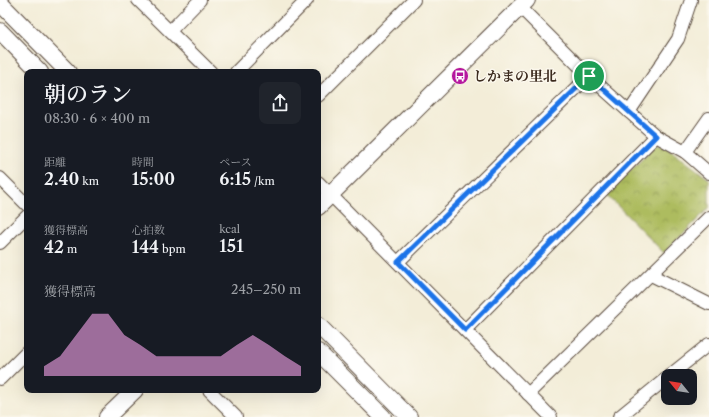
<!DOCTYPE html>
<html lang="ja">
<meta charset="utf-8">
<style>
:root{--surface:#171b24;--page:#20242c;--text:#f1f3f6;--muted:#9ea1a6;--accent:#d690ce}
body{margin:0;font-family:"Libre Caslon Text","Noto Serif JP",serif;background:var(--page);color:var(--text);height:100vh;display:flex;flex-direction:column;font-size:15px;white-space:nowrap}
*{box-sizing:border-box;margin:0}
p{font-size:13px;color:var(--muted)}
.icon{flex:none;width:22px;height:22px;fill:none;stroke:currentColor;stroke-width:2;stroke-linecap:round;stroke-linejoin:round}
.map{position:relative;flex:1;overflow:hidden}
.drawer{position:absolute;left:24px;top:69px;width:297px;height:324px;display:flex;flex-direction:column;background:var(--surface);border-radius:8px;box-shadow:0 4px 16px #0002}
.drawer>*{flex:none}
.needle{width:26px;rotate:300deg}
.buttons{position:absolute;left:661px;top:369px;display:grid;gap:8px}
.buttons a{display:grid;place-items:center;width:36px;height:36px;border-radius:8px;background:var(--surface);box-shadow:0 4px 16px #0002;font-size:20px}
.pin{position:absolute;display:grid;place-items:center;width:34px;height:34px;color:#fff;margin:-17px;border:2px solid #fff;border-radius:50%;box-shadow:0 1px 4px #0007}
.round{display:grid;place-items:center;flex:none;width:42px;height:42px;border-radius:8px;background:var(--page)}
.head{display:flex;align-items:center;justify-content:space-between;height:68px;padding:0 20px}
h1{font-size:22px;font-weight:600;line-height:30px}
.figures{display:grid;grid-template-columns:repeat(3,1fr);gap:6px;height:68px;padding:4px 20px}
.figures div{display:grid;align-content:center}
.figures b{font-size:17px;font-weight:600}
.figures small{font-size:11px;font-weight:400}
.figures p{font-size:11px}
.chart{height:112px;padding:8px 20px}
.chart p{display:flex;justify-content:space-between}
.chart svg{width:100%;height:72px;margin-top:4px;fill:var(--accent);opacity:.7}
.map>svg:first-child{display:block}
.park{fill:url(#park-crowns);stroke:#74733e}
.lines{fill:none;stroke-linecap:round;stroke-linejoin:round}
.street-casing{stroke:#57473a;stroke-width:14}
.secondary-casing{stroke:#57473a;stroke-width:18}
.street{stroke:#fff;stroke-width:12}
.secondary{stroke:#fff;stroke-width:16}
.route-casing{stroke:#fff;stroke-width:8}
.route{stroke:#1a73e8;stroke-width:5}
.labels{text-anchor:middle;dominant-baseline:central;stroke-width:3;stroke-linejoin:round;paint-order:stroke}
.poi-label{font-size:14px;font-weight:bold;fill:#3b2a1e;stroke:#fbf7ec;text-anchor:start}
</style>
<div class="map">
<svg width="709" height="417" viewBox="0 0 709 417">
<defs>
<pattern id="park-crowns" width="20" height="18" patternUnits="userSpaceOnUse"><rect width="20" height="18" fill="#adbc5f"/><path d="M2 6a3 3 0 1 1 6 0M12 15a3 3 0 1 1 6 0" fill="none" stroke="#8e994e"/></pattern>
</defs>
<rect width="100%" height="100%" fill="#fbf7ec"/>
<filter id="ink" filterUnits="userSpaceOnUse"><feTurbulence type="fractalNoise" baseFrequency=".025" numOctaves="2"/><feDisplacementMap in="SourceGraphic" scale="8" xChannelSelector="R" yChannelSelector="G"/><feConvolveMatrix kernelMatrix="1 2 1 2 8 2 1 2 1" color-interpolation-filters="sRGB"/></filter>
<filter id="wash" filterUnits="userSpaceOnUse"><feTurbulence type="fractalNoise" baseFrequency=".012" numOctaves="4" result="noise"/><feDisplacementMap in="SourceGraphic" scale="16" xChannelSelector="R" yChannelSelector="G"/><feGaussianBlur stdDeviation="0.9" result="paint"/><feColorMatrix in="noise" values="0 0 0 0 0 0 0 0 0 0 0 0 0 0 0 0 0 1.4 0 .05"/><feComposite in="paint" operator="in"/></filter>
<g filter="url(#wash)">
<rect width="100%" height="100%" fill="#f3edd8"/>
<polygon class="park" points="656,145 664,145 709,179 709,208 664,253 607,195"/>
</g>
<g filter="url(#ink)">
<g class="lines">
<g class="street-casing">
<g id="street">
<polyline points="138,0 211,72"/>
<polyline points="520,7 589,76 656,136 685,152 709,173"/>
<polyline points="170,31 200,0"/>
<polyline points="236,72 307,0"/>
<polyline points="318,96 414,0"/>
<polyline points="629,112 678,39 691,0"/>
<polyline points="685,152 709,118"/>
<polyline points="0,178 27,205"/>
<polyline points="318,182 551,417"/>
<polyline points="0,243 27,216"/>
<polyline points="398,262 589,76"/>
<polyline points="651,275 709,304"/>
<polyline points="465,330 656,136"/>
<polyline points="669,376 709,344"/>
<polyline points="0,379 27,352"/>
<polyline points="209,390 236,417"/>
<polyline points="528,394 709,217"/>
<polyline points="619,417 668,377"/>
</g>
</g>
<g class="secondary-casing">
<g id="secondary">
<polyline points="0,3 68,72"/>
<polyline points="0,31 40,72"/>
<polyline points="318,207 527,0"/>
<polyline points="318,325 409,417"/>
<polyline points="318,352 383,417"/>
<polyline points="107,417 135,390"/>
</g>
</g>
<use href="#street" class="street"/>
<use href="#secondary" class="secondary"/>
</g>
</g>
<g class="lines" filter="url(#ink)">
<g class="route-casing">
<polygon id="route" points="589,76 656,136 465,330 398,262"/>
</g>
<use href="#route" class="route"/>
</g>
<defs>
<g id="bus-disc" transform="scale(0.9)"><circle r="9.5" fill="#b5179e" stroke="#fbf7ec"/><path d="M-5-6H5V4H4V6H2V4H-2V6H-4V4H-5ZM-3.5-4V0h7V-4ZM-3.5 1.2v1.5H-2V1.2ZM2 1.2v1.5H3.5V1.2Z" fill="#fff"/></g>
</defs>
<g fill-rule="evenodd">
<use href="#bus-disc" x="460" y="76"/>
</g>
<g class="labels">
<g class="poi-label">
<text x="473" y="76">しかまの里北</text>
</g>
</g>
</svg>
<div class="buttons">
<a><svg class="needle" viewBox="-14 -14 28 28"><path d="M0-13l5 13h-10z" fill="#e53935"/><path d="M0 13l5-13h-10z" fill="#9ea1a6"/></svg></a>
</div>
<div class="pin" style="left:589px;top:76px;background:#1e9e55"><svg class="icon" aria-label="arrive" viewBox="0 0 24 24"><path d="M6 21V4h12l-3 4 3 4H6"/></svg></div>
<section class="drawer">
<div class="head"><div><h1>朝のラン</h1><p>08:30 · 6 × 400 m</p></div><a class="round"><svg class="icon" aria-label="share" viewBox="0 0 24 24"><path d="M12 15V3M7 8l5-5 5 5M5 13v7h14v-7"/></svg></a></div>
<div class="figures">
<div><p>距離</p><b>2.40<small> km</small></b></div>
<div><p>時間</p><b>15:00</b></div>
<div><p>ペース</p><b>6:15<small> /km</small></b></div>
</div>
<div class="figures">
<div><p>獲得標高</p><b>42<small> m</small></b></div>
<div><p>心拍数</p><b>144<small> bpm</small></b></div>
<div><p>kcal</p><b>151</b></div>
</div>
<div class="chart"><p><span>獲得標高</span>245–250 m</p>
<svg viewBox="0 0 160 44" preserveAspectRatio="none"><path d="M0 44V38L10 32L20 19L30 6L40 6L50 19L60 25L70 32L80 32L90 32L100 32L110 32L120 25L130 19L140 25L150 32L160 38V44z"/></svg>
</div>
</section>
</div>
